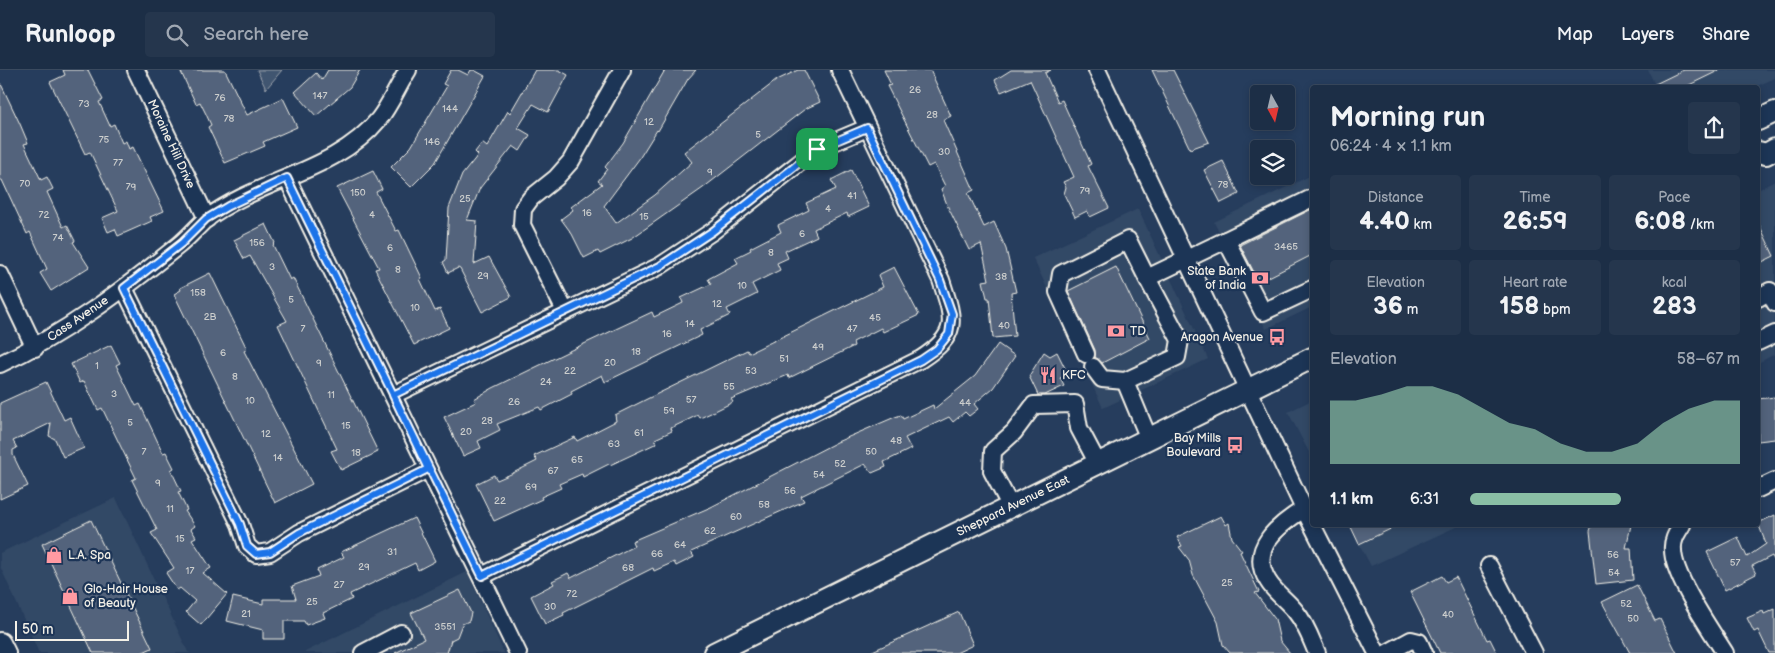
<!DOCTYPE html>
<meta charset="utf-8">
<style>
:root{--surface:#1c2e46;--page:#25364d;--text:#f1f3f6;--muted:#a0a8b3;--line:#3a4a5f;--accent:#8abfa5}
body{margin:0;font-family:"Balsamiq Sans",sans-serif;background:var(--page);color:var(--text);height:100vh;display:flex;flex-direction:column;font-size:19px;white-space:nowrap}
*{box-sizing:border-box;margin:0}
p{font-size:16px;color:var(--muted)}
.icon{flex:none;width:28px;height:28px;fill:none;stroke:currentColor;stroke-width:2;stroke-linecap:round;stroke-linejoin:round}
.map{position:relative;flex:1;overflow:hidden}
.sheet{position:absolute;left:1310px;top:15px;width:450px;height:442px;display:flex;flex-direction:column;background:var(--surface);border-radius:5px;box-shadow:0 2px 8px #0003,0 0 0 1px var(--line)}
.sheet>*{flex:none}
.needle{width:32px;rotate:172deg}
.buttons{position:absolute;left:1250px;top:15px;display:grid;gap:10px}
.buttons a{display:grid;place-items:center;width:45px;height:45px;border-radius:5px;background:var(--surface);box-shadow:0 2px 8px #0003,0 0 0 1px var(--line);font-size:25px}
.scale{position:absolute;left:15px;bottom:12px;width:114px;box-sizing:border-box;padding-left:5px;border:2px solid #f4f1e8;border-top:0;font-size:14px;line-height:18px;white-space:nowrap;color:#f4f1e8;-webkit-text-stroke:4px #1d3557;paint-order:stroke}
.pin{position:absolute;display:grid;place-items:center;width:42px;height:42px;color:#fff;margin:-21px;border-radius:10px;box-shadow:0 2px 8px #0006}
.round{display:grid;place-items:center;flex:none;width:52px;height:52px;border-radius:5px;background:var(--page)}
.overview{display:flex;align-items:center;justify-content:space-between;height:85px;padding:0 20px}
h1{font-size:28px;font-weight:800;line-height:38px}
.metrics{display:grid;grid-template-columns:repeat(3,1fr);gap:8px;height:85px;padding:5px 20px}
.metrics div{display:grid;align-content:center;border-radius:5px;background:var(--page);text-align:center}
.metrics b{font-size:25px;font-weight:800}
.metrics small{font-size:14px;font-weight:400}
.metrics p{font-size:14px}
.chart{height:140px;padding:10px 20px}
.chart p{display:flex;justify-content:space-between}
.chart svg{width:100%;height:90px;margin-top:5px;fill:var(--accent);opacity:.7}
ul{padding:0 20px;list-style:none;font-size:16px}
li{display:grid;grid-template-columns:80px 60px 1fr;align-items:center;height:38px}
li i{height:12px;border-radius:6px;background:var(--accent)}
header{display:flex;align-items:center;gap:30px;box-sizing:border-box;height:70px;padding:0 25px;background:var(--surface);border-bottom:1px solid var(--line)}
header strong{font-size:24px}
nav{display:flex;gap:28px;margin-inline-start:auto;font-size:18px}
.search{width:350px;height:45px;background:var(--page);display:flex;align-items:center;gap:12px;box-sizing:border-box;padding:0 18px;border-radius:5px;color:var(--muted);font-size:19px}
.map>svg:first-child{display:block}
.built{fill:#334966}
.green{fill:#40546f;stroke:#9aa2ac}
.building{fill:#52647b;stroke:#f4f1e8}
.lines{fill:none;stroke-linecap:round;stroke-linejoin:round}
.minor-casing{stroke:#f4f1e8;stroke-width:20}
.major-casing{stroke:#f4f1e8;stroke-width:24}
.minor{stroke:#1d3557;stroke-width:16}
.major{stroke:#1d3557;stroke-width:20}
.route-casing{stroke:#fff;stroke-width:10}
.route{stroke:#1a73e8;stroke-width:6}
.labels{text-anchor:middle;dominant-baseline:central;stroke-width:4.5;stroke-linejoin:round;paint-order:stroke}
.number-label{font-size:10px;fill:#cccecd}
.street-label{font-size:12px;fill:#f4f1e8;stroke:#1d3557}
.poi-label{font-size:12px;fill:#f4f1e8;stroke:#1d3557;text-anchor:start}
</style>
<header>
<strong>Runloop</strong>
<div class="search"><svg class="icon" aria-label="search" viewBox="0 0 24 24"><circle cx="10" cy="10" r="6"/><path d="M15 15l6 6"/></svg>Search here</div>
<nav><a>Map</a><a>Layers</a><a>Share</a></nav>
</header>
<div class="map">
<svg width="1775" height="583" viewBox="0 0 1775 583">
<rect width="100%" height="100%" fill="#263d5d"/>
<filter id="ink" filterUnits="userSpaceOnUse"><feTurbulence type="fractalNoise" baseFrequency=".02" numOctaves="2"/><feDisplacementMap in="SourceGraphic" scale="10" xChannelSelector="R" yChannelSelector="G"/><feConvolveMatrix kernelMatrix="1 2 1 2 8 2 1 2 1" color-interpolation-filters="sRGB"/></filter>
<g filter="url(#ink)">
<g class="built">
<polygon points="1648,0 1775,0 1775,8 1755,17 1656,17"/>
<polygon points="1312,105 1312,237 1266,259 1214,152"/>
<polygon points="1775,111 1775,284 1758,293 1758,120"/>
<polygon points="1138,139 1208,289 1103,338 1033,188"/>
<polygon points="1312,330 1312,388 1288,342"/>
<polygon points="116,428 188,582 191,583 39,583 0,496 0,483"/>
<polygon points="1349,455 1460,455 1371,496"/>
<polygon points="467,502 504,583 303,583"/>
</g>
<polygon class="green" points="257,0 282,0 266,19"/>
<g class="building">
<polygon points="63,0 88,0 103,30 99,32 110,56 114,54 122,73 126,71 129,79 133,77 164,141 150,147 152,151 118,166 115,159 108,162 102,148 118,141 90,82 85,84 50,12 65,5"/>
<polygon points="180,0 225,0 247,45 283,28 297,57 263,72 265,76 225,93 208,57 211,55 206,44 200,32 196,34"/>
<polygon points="328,0 360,0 350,17 316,46 295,22 316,3 322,10"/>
<polygon points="451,0 458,0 468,5 471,0 474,0 485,6 435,93 411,117 391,97 411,77 447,16 443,14"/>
<polygon points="535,0 559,0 568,5 548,42 533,34 518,58 530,65 520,81 513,76 480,118 467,150 477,151 474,194 489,187 511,227 482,242 460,199 458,198 448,203 443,192 446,190 449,138 462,105 478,85 475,82 482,73 487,77 508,41 510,43"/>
<polygon points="665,0 696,0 688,9 658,61 657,60 639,89 604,136 616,153 655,125 692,92 684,82 777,10 798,0 804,0 820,32 805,39 703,118 632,168 600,184 598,181 584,188 572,164 561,149 573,140 571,137 602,114 598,111 607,99 605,97 623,73"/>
<polygon points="884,0 930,0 951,46 943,50 974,120 968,123 984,157 994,152 1006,179 1016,222 1011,223 1015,266 993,268 989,228 987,228 983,211 989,210 981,174 969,180 948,137 941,119 945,116 934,94 928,97 887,16 891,15"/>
<polygon points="1011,0 1051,0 1045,3 1058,32 1062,30 1091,94 1088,96 1109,138 1090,147 1087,141 1075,147 1064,124 1066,117 1063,112 1074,107 1030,10 1001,22 995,10"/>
<polygon points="1152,0 1173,0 1209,72 1190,79"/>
<polygon points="1684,0 1720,0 1683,18 1647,18"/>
<polygon points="0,12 20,54 28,73 24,74 41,110 47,107 53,119 47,122 63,157 67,155 75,171 73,172 89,197 51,221 40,203 47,199 30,162 27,164 2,110 0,110"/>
<polygon points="1223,91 1239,124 1221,133 1204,100"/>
<polygon points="851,100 869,137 848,147 847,143 814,159 817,166 785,181 788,188 777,193 780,200 752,214 757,224 727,239 730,245 700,260 702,265 605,312 602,305 571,321 572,324 541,340 539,337 497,354 500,360 478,371 481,378 463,386 444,347 476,332 474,329 493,318 569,281 652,242 654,247 683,233 681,228 711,214 708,209 738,193 735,188 751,180 750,178 781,162 778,155 809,140 806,133 836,119 831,110"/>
<polygon points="373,101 382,119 376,122 396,161 399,160 422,208 420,209 435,241 440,239 449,258 414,275 375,199 379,198 337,118"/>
<polygon points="1312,139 1312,185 1259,212 1240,175"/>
<polygon points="1758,152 1774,186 1758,194"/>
<polygon points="266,154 275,173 273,175 290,210 293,208 378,382 341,400 331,381 337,379 278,255 287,251 250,186 244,189 234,170"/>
<polygon points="894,197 919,245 883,262 881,258 853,272 854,276 789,308 788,305 731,329 733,332 713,342 700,348 698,345 671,358 672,361 655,369 657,373 610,395 609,394 583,407 582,404 559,414 561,418 541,427 542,429 494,451 476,414 494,405 497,410 511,404 537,391 534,386 575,367 577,371 616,351 615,345 647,329 747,280 749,283 883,217 878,205"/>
<polygon points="1116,197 1150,268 1102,293 1095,287 1095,280 1068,221"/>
<polygon points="210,203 247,279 244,281 312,414 275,433 174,224 181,220 180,218"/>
<polygon points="998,274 1015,286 993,318 974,334 978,339 969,346 965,342 953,352 949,347 905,368 911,379 884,392 886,397 872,403 865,394 801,426 804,431 691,482 694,487 676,496 674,492 654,501 653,498 563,543 564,545 545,554 531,526 554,514 552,511 568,503 571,508 634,476 632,471 711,437 837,372 895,347 901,345 903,349 933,335 934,339 975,306"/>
<polygon points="111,275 120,293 116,295 136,336 140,334 163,383 166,382 174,398 171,400 181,421 178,422 187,440 185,441 195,456 191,459 196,467 192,469 211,498 203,503 227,524 201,555 186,542 195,531 180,518 177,520 166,503 174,498 151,463 157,460 132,410 136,408 102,338 98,340 84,311 80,313 71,294"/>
<polygon points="1044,282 1050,286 1057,282 1068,304 1060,308 1064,316 1045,325 1038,325 1029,306"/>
<polygon points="46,312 64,350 70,347 84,378 63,387 55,369 49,366 51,353 13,371 17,378 13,380 13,385 28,416 0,429 0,333"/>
<polygon points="1775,327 1775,369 1758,371 1758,329"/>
<polygon points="1775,445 1775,492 1772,486 1752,496 1756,504 1725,520 1707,482 1738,467 1747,487 1766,474 1758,453"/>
<polygon points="1221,446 1226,455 1229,453 1232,468 1242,481 1240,482 1259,522 1255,523 1275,549 1280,571 1290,583 1230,583 1223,575 1218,552 1193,505 1189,490 1179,477 1182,476 1177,467"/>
<polygon points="414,448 435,491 418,500 415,493 350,524 352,529 323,543 325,548 306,555 304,551 284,551 284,569 263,569 263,560 227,551 233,527 263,534 263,529 296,529 292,516 319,506 317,500 344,487 341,482"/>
<polygon points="91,450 152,578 141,583 93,583 42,474"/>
<polygon points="1350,455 1399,455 1359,474"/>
<polygon points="1592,455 1631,455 1626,478 1631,478 1633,510 1596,514 1590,461"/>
<polygon points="1442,506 1446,512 1456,507 1487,570 1490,569 1497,583 1440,583 1410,522"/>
<polygon points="1637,515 1655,551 1660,549 1677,583 1630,583 1602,532"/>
<polygon points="460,520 471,543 469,551 462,554 457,567 451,570 447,583 395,583 424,569 411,543"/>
<polygon points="1775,539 1775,583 1769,583 1758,560 1754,562 1747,548 1763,541 1764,544"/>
<polygon points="959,542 973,575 956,583 868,583"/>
</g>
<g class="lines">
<g class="minor-casing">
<g id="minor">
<polyline points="136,0 207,149"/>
<polyline points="1097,0 1304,439 1377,583"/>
<polyline points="287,108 518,583"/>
<polyline points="1312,128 1226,170 1263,242 1312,219"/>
<polyline points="0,204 35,278"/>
<polyline points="124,218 240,454 247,476 256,484 270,482 299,463 428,399"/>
<polyline points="1758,228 1770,221 1775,233"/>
<polyline points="565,241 522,155 523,139 531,128 556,108 571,91 622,0"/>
<polyline points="1758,272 1775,264"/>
<polyline points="1086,284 1058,222 1061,204 1128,170 1147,208"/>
<path d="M0 294C65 264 123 220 179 175 189 167 197 157 206 149 259 109 336 102 379 49 390 35 398 16 408 0"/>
<polyline points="1093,297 1102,309 1125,311"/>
<polyline points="393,325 660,196 713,161 817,79 867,58"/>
<polyline points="1149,369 1125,311 1177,287 1180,270 1147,208 1226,170"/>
<polyline points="1758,419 1775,411"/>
<polyline points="1011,437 992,401 993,381 1014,362 1034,335 1075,334 1079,358 1098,394"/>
<path d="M1304 439C1280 454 1247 478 1268 511 1275 523 1288 531 1296 542 1306 554 1311 569 1317 583"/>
<path d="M1682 455C1677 463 1672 470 1673 480 1673 506 1710 559 1725 583"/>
<polyline points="1489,496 1534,583"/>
<path d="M482 506 921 289C960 264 954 250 941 210L840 0"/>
<polyline points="363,583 401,563"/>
<polyline points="1387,583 1411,570 1419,572 1424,583"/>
</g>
</g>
<g class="major-casing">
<g id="major">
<polyline points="1758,50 1775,42"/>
<polyline points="1758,82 1766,84 1775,79"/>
<polyline points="0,573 5,583"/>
<polyline points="714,583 1312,288"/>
</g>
</g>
<use href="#minor" class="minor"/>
<use href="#major" class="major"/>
</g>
</g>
<g class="lines" filter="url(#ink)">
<g class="route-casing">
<polyline id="route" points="817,79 713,161 660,196 393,325 428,399 299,463 270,482 256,484 247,476 240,454 124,218 182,173 206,149 228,136 287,108 482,506 921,290 937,279 949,264 952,244 940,210 867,58 817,79"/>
</g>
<use href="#route" class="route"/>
</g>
<defs>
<g id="bank-bare" transform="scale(1.35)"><path d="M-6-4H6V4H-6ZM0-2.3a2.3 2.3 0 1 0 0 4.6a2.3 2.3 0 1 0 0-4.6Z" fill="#ff9aa2" stroke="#1d3557" stroke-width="2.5" paint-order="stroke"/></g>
<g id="bus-bare" transform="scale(1.35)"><path d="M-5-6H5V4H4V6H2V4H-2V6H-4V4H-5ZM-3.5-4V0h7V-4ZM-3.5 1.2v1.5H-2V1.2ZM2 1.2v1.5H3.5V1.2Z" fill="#ff9aa2" stroke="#1d3557" stroke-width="2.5" paint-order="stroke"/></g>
<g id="restaurant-bare" transform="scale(1.35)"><path d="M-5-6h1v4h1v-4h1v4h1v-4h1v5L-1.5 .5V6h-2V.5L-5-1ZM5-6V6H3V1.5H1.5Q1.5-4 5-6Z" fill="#ff9aa2" stroke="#1d3557" stroke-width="2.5" paint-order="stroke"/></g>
<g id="shop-bare" transform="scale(1.35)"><path d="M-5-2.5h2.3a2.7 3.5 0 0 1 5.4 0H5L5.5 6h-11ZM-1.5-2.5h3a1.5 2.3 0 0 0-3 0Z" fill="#ff9aa2" stroke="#1d3557" stroke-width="2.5" paint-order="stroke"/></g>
</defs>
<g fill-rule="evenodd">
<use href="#bank-bare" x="1260" y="208"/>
<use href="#bank-bare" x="1116" y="261"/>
<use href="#bus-bare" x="1277" y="267"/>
<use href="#restaurant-bare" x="1048" y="305"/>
<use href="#bus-bare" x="1235" y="375"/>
<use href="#shop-bare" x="54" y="485"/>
<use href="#shop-bare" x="70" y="526"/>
</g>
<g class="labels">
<g class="number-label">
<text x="915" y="20">26</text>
<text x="320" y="26">147</text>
<text x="220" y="28">76</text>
<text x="84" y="34">73</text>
<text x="450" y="39">144</text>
<text x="932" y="45">28</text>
<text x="229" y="49">78</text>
<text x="649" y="52">12</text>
<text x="758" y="65">5</text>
<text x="104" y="70">75</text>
<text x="432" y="72">146</text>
<text x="944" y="82">30</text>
<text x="118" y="93">77</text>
<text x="710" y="102">9</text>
<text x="25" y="114">70</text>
<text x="1223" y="115">78</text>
<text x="131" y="117">79</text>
<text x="1085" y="121">79</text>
<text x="358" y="123">150</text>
<text x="852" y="126">41</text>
<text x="465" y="129">25</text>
<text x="828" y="139">4</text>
<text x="587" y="143">16</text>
<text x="44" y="145">72</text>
<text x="372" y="145">4</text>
<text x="644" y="147">15</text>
<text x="802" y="164">6</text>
<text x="58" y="168">74</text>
<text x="257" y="173">156</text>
<text x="1286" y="177">3465</text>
<text x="390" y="178">6</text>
<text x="771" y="183">8</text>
<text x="272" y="197">3</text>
<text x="398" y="200">8</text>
<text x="483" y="206">29</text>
<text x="1001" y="207">38</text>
<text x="742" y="216">10</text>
<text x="198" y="223">158</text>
<text x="291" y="230">5</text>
<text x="717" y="234">12</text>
<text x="415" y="238">10</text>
<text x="210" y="247">2B</text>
<text x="875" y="248">45</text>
<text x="690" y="254">14</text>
<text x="1004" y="256">40</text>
<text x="303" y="259">7</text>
<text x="852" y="259">47</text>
<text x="667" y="264">16</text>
<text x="818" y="277">49</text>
<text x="636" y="282">18</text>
<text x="223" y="283">6</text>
<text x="784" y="289">51</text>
<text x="319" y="293">9</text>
<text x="610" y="293">20</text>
<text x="97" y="296">1</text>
<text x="570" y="301">22</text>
<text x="751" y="301">53</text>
<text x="235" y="307">8</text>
<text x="546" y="312">24</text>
<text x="729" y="317">55</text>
<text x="114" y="324">3</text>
<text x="331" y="325">11</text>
<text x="691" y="330">57</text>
<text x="250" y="331">10</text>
<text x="514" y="332">26</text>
<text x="965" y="333">44</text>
<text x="669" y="341">59</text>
<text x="487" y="351">28</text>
<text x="130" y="353">5</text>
<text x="346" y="356">15</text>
<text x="466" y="362">20</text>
<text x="639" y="363">61</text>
<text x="266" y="364">12</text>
<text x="896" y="371">48</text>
<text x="614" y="374">63</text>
<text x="144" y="382">7</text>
<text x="871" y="382">50</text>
<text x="356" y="383">18</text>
<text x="278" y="388">14</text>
<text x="577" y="390">65</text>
<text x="840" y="394">52</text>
<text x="553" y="401">67</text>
<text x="819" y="405">54</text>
<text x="158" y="413">9</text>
<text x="531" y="417">69</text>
<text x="790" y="421">56</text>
<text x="500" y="431">22</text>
<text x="764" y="435">58</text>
<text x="170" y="439">11</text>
<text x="736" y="447">60</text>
<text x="710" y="461">62</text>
<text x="180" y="469">15</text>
<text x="680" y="475">64</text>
<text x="392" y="482">31</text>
<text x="657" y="484">66</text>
<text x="1613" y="485">56</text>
<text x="1735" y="493">57</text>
<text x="364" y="497">29</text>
<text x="628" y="498">68</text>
<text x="190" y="501">17</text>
<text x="1614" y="503">54</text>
<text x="1227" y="513">25</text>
<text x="339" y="515">27</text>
<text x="572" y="524">72</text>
<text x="312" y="532">25</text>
<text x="1626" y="534">52</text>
<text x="550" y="537">30</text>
<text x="246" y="544">21</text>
<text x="1448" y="545">40</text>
<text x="1633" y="549">50</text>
<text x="445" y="557">3551</text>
</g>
<g class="street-label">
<text transform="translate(171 74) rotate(65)">Moraine Hill Drive</text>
<text transform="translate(78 249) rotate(-34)">Cass Avenue</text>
<text transform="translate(1013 436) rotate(-26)">Sheppard Avenue East</text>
</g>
<g class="poi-label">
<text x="1246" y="201" text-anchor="end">State Bank<tspan x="1246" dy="14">of India</tspan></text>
<text x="1130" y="261">TD</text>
<text x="1263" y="267" text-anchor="end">Aragon Avenue</text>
<text x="1062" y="305">KFC</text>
<text x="1221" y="368" text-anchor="end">Bay Mills<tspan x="1221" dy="14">Boulevard</tspan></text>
<text x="68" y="485">L.A. Spa</text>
<text x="84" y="519">Glo-Hair House<tspan x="84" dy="14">of Beauty</tspan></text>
</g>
</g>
</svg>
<div class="buttons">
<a><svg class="needle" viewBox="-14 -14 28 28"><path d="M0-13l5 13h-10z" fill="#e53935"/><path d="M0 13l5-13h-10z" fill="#a0a8b3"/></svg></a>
<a><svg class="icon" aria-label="layers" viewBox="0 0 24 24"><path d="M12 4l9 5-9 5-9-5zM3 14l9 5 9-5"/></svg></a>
</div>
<div class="scale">50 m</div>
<div class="pin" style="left:817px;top:79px;background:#1e9e55"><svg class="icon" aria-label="arrive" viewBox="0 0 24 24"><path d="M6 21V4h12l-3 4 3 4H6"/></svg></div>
<section class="sheet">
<div class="overview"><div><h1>Morning run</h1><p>06:24 · 4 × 1.1 km</p></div><a class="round"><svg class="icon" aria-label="share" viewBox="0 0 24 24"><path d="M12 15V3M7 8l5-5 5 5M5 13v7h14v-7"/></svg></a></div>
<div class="metrics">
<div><p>Distance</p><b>4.40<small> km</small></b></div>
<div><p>Time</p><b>26:59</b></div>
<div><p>Pace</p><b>6:08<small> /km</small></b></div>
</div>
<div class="metrics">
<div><p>Elevation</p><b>36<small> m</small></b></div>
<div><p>Heart rate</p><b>158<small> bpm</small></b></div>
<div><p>kcal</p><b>283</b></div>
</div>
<div class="chart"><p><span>Elevation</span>58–67 m</p>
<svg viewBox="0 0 160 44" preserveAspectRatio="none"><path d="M0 44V13L10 13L20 10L30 6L40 6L50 10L60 17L70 24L80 27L90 34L100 38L110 38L120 34L130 24L140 17L150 13L160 13V44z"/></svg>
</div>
<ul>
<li><b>1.1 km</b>6:31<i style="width:56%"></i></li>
</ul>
</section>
</div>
